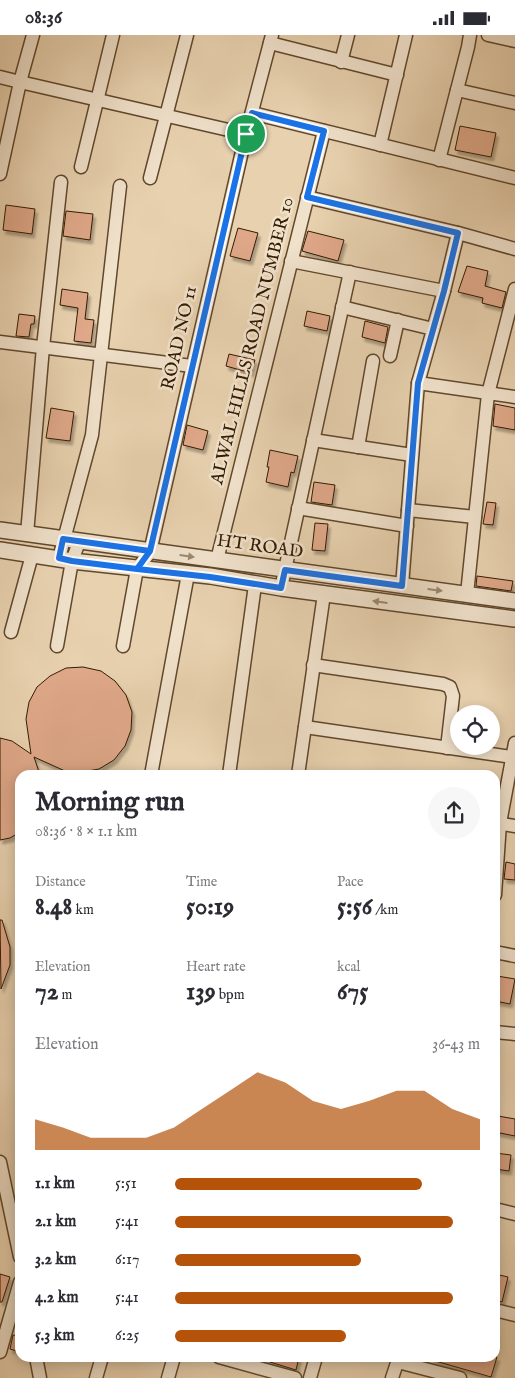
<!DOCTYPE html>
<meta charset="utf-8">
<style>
:root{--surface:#fff;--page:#f7f7f7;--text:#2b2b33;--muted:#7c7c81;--accent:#b45309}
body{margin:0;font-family:"IM FELL English",serif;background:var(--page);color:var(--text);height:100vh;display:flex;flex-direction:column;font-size:19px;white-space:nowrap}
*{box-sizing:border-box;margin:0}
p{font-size:16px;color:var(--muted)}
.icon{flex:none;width:28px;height:28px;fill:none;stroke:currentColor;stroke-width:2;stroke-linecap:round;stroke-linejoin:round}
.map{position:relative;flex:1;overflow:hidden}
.sheet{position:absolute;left:15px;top:735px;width:485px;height:592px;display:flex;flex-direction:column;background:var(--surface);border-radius:15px;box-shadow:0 2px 12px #0003}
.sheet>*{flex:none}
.controls{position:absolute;left:450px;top:670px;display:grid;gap:10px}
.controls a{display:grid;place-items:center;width:50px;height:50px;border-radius:50%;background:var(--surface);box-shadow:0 2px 12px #0003;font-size:25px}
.pin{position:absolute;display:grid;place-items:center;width:42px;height:42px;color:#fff;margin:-21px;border:2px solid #fff;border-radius:50%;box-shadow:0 1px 5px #0007}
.round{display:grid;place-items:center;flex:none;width:52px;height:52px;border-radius:26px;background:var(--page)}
.summary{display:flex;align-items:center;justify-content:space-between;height:85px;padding:0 20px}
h1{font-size:28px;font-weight:700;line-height:38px}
.figures{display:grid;grid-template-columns:repeat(3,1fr);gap:8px;height:85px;padding:5px 20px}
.figures div{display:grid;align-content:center}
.figures b{font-size:25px;font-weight:700}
.figures small{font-size:14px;font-weight:400}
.figures p{font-size:14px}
.chart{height:140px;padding:10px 20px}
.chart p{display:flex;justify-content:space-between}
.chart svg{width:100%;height:90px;margin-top:5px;fill:var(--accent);opacity:.7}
ul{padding:0 20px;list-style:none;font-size:16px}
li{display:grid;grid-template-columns:80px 60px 1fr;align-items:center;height:38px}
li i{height:12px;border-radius:6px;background:var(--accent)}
.status{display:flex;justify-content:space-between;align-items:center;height:35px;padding:0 25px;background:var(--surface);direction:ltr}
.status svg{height:14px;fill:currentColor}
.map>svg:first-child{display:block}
.building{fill:#dfa889;stroke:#331b00;filter:url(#shadow)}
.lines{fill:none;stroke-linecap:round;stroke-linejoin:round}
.minor-casing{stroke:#60482c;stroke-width:15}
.tertiary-casing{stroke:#60482c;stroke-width:18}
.minor{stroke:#f0e1cb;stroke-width:12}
.tertiary{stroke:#f0e1cb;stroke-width:15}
.oneway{fill:#9b8870}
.route-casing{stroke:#fff;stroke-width:10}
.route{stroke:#1a73e8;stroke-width:6}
.labels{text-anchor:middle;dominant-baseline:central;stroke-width:5;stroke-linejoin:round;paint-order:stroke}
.street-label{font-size:18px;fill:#331b00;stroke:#f0e1cb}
</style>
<div class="status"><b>08:36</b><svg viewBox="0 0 49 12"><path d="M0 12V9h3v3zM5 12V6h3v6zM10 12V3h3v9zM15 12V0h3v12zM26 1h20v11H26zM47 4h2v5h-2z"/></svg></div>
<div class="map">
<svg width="515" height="1343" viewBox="0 0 515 1343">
<defs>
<filter id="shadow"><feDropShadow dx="2.5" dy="4" stdDeviation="1" flood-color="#0004"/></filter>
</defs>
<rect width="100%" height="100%" fill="#e8d1af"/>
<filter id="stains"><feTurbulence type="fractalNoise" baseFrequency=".004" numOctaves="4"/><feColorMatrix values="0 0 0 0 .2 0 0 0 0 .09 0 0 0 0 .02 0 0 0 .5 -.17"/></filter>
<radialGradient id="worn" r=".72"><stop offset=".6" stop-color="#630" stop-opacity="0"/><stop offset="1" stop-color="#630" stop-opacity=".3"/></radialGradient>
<g class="building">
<polygon points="460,91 496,98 491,122 455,115"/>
<polygon points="6,170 35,174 32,199 3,195"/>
<polygon points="66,176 93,179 90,205 63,201"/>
<polygon points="238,193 258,198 250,226 230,221"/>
<polygon points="308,196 344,205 338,226 302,216"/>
<polygon points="467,231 488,236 485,251 506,257 502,273 482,268 483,263 458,257"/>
<polygon points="62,254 88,258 85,284 94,285 91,308 74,306 78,273 60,270"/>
<polygon points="307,276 330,281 327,296 304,291"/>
<polygon points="19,279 35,281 34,289 31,289 29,302 16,301"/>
<polygon points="365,286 388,292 385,308 362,302"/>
<polygon points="229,319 255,325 251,338 226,331"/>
<polygon points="495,369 515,373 515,395 493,391"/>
<polygon points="51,373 74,377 70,406 46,403"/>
<polygon points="187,390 208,396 203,415 183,410"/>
<polygon points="270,415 298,421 294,438 291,437 288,452 266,447 269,432 267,432"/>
<polygon points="314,447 335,450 332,470 311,467"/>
<polygon points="487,467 496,468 493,490 483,489"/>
<polygon points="315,488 328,489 325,516 312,515"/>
<polygon points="477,541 513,546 511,556 476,551"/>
<polygon points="83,632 101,636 115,646 126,660 132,677 131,695 125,711 114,725 99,734 82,737 65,736 34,722 40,740 20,740 20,797 10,803 0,805 0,703 12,706 31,719 26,684 29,667 37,652 50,641 66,633"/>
<polygon points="506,827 515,829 515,845 504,844"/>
<polygon points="0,885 2,885 10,912 10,930 1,954"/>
<polygon points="497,941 515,944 510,969 495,966"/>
<polygon points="498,1081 515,1084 515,1101 495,1097"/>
<polygon points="495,1118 511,1120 509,1136 495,1134"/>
<polygon points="0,1239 10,1242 2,1267 0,1267"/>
<polygon points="495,1239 508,1242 502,1267 495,1265"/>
<polygon points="13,1300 20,1301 20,1317 10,1314"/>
<polygon points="254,1322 299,1322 296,1335"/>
<polygon points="433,1322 497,1322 491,1342 432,1325"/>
</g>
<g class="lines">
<g class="minor-casing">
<g id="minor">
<polyline points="488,0 515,6"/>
<polyline points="270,8 397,40"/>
<polyline points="341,27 348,0"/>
<polyline points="0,42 20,47 33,0"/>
<polyline points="457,55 515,68"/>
<polyline points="252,78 515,143"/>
<polyline points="380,110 406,0"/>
<polyline points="439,125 468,12 470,0"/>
<polyline points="81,132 113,0"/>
<polyline points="0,139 20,47 246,99"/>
<polyline points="150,143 187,0"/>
<polyline points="307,162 458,198 515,214"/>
<polyline points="291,226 444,256 458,198"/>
<polyline points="342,272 433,294"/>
<polyline points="0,307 192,331"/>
<polyline points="390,321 398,285"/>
<polyline points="418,348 515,362"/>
<polyline points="313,405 412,420"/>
<polyline points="358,412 373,326"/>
<polyline points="298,473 407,491"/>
<polyline points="408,475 475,482"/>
<polyline points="27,499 43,312 61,147"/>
<polyline points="59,523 92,400 120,151"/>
<polyline points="217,525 324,96"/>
<polyline points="402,551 418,348 444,256"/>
<polyline points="281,553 350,237"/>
<polyline points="467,559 488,359 515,254"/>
<polyline points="11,597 32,520"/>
<polyline points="57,611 72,526 79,507"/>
<polyline points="123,611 137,534 150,517 246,99 272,0"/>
<polyline points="313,630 443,649 450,652 453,661 447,713"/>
<polyline points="305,692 512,722"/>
<polyline points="151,740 188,539"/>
<polyline points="229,740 255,550"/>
<polyline points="298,740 324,559"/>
<polyline points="495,788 515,791"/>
<polyline points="495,860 500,788 515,708"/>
<polyline points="495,917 515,921"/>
<polyline points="495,997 515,999"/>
<polyline points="0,1127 20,1222"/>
<polyline points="495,1174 515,1179"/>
<polyline points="495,1275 515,1280"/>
<polyline points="0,1317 20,1247"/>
<polyline points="36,1322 40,1343"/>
<polyline points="219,1322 295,1343"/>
<polyline points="398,1327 460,1343"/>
<polyline points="96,1343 102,1322"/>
<polyline points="168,1343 174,1322"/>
<polyline points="310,1343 316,1322"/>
<polyline points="392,1343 399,1322"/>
</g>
</g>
<g class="tertiary-casing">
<g id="tertiary">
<polyline points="0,495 515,566"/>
<polyline points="0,515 72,526 210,541 281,553 515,584"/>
</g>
</g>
<use href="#minor" class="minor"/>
<use href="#tertiary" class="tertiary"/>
</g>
<defs><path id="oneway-solid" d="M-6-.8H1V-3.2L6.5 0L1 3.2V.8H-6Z" transform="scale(1.25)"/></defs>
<g class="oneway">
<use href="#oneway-solid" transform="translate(187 521) rotate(8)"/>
<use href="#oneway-solid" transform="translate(435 555) rotate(7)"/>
<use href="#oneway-solid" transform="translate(380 567) rotate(-172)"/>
</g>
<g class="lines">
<g class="route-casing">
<polyline id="route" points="246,99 150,516 137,534 72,526 59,523 63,504 150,516 137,534 210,542 281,553 285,535 402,551 418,348 444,256 458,198 307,162 324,96 252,78 246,99"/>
</g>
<use href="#route" class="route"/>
</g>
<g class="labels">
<g class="street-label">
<text transform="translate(180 303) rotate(-77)">ROAD NO 11</text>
<text transform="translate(253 306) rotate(-76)">ALWAL HILLS ROAD NUMBER 10</text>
<text transform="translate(260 512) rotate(8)">HT ROAD</text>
</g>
</g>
<rect width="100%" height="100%" filter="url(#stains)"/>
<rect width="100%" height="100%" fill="url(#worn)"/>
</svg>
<div class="controls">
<a><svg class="icon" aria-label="locate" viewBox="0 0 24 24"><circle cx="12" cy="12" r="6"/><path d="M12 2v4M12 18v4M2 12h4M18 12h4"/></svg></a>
</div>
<div class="pin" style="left:246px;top:99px;background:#1e9e55"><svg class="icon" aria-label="arrive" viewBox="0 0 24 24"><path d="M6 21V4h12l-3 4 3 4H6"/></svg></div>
<section class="sheet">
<div class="summary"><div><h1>Morning run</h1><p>08:36 · 8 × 1.1 km</p></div><a class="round"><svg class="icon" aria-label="share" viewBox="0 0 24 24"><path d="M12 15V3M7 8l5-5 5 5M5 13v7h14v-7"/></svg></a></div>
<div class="figures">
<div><p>Distance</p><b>8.48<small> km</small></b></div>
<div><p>Time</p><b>50:19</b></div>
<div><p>Pace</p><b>5:56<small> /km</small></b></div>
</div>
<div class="figures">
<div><p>Elevation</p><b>72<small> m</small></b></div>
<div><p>Heart rate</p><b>139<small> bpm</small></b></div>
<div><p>kcal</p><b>675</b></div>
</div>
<div class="chart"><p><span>Elevation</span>36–43 m</p>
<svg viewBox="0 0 160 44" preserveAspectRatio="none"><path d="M0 44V29L10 33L20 38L30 38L40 38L50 33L60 24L70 15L80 6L90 11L100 20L110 24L120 20L130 15L140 15L150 24L160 29V44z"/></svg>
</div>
<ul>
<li><b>1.1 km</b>5:51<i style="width:81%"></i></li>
<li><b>2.1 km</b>5:41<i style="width:91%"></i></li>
<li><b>3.2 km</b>6:17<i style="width:61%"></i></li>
<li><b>4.2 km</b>5:41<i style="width:91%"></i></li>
<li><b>5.3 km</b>6:25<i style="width:56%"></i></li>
</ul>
</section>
</div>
